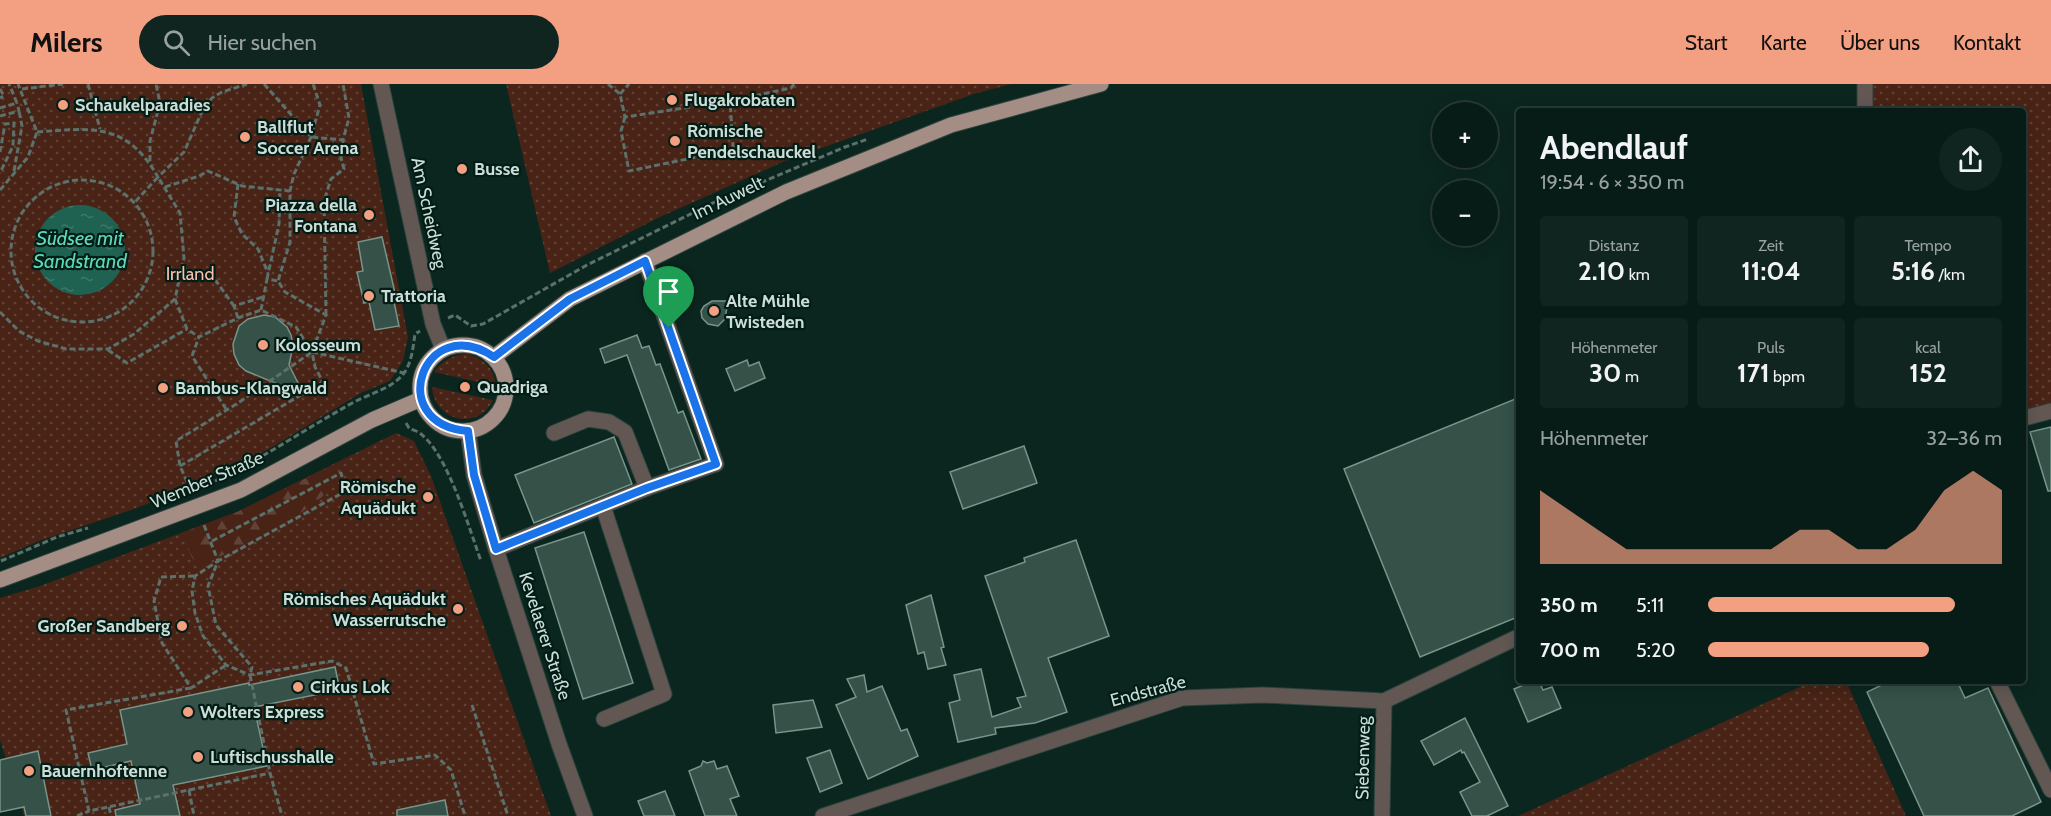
<!DOCTYPE html>
<html lang="de">
<meta charset="utf-8">
<style>
:root{--surface:#081c17;--page:#112520;--text:#f1f3f6;--muted:#98a1a1;--line:#293a36;--accent:#f39f82}
body{margin:0;font-family:Cabin,sans-serif;background:var(--page);color:var(--text);height:100vh;display:flex;flex-direction:column;font-size:22px;white-space:nowrap}
*{box-sizing:border-box;margin:0}
p{font-size:20px;color:var(--muted)}
.icon{flex:none;width:33px;height:33px;fill:none;stroke:currentColor;stroke-width:2;stroke-linecap:round;stroke-linejoin:round}
.map{position:relative;flex:1;overflow:hidden}
.sheet{position:absolute;left:1516px;top:24px;width:510px;height:576px;display:flex;flex-direction:column;background:var(--surface);border-radius:6px;box-shadow:0 3px 15px #0003,0 0 0 2px var(--line)}
.sheet>*{flex:none}
.buttons{position:absolute;left:1432px;top:18px;display:grid;gap:12px}
.buttons a{display:grid;place-items:center;width:66px;height:66px;border-radius:50%;background:var(--surface);box-shadow:0 3px 15px #0003,0 0 0 2px var(--line);font-size:30px}
.pin{position:absolute;display:grid;place-items:center;width:51px;height:51px;color:#fff;margin:-62px -26px;border-radius:50% 50% 50% 0;rotate:-45deg;box-shadow:0 0 6px #0007}
.pin .icon{rotate:45deg}
.round{display:grid;place-items:center;flex:none;width:63px;height:63px;border-radius:32px;background:var(--page)}
.head{display:flex;align-items:center;justify-content:space-between;height:102px;padding:0 24px}
h1{font-size:33px;font-weight:700;line-height:45px}
.stats{display:grid;grid-template-columns:repeat(3,1fr);gap:9px;height:102px;padding:6px 24px}
.stats div{display:grid;align-content:center;border-radius:6px;background:var(--page);text-align:center}
.stats b{font-size:26px;font-weight:700}
.stats small{font-size:16px;font-weight:400}
.stats p{font-size:16px}
.chart{height:168px;padding:12px 24px}
.chart p{display:flex;justify-content:space-between}
.chart svg{width:100%;height:108px;margin-top:6px;fill:var(--accent);opacity:.7}
ul{padding:0 24px;list-style:none;font-size:20px}
li{display:grid;grid-template-columns:96px 72px 1fr;align-items:center;height:45px}
li i{height:15px;border-radius:8px;background:var(--accent)}
header{display:flex;align-items:center;gap:36px;box-sizing:border-box;height:84px;padding:0 30px;background:var(--accent);color:#111}
header strong{font-size:28px}
nav{display:flex;gap:33px;margin-inline-start:auto;font-size:21px}
.search{width:420px;height:54px;background:var(--page);display:flex;align-items:center;gap:15px;box-sizing:border-box;padding:0 21px;border-radius:33px;color:var(--muted);font-size:22px}
.map>svg:first-child{display:block}
.grass{fill:url(#grass-dots)}
.forest{fill:url(#forest-firs)}
.water{fill:url(#water-ripples)}
.building{fill:#355148;stroke:#77958b;stroke-width:1.5}
.lines{fill:none;stroke-linecap:round;stroke-linejoin:round}
.minor-casing{stroke:#2a433c;stroke-width:17}
.major-casing{stroke:#2a433c;stroke-width:17}
.path{stroke:#5b716b;stroke-width:3;stroke-dasharray:6 3;stroke-linecap:butt}
.minor{stroke:#625753;stroke-width:15}
.major{stroke:#a48d85;stroke-width:15}
.route-casing{stroke:#fff;stroke-width:12}
.route{stroke:#1a73e8;stroke-width:8}
.poi-dot{fill:#f39f82;stroke:#021d16;stroke-width:2}
.labels{text-anchor:middle;dominant-baseline:central;stroke-width:4.5;stroke-linejoin:round;paint-order:stroke}
.poi-label{font-size:18px;font-weight:bold;fill:#ccdcd6;stroke:#021d16;text-anchor:start}
.street-label{font-size:18px;fill:#ccdcd6;stroke:#021d16}
.park-label{font-size:18px;fill:#fbc1ad;stroke:#021d16}
.water-label{font-size:20px;font-style:italic;fill:#5ed9ba;stroke:#021d16}
</style>
<header>
<strong>Milers</strong>
<div class="search"><svg class="icon" aria-label="search" viewBox="0 0 24 24"><circle cx="10" cy="10" r="6"/><path d="M15 15l6 6"/></svg>Hier suchen</div>
<nav><a>Start</a><a>Karte</a><a>Über uns</a><a>Kontakt</a></nav>
</header>
<div class="map">
<svg width="2051" height="732" viewBox="0 0 2051 732">
<defs>
<pattern id="grass-dots" width="8" height="8" patternUnits="userSpaceOnUse" patternTransform="scale(1.5)"><rect width="8" height="8" fill="#482316"/><path d="M2 2h.1M6 6h.1" fill="none" stroke="#614237" stroke-width="1.8" stroke-linecap="round"/></pattern>
<pattern id="forest-firs" width="22" height="20" patternUnits="userSpaceOnUse" patternTransform="scale(1.5)"><rect width="22" height="20" fill="#482316"/><path d="M5 1l3.5 6h-7zM16 11l3.5 6h-7z" fill="#614237"/></pattern>
<pattern id="water-ripples" width="26" height="14" patternUnits="userSpaceOnUse" patternTransform="scale(1.5)"><rect width="26" height="14" fill="#206252"/><path d="M2 4q2-2 4 0t4 0M15 11q2-2 4 0t4 0" fill="none" stroke="#3f786a"/></pattern>
</defs>
<rect width="100%" height="100%" fill="#0b261f"/>
<g class="grass">
<polygon points="0,0 361,0 408,253 403,277 390,297 361,309 269,365 189,404 131,426 39,457 0,474"/>
<polygon points="506,0 1011,0 974,10 785,77 660,133 550,189"/>
<polygon points="1866,0 2051,0 2051,327 2024,334 2024,27 1868,27"/>
<path d="M467 270C484 275 494 284 496 302L434 288C443 276 452 271 467 270Z"/>
<path d="M432 303 493 316C478 348 434 337 432 303Z"/>
<polygon points="396,349 414,357 431,392 551,732 24,732 0,656 0,514 40,502 237,428"/>
<polygon points="1813,597 1846,597 1906,732 1518,732"/>
</g>
<path class="forest" d="M335 380C335 387 335 397 331 403 316 426 224 475 197 480 188 471 187 459 186 447L237 428Z"/>
<circle class="water" cx="80" cy="166" r="45"/>
<g class="building">
<polygon points="382,153 396,213 393,213 399,242 375,246 369,218 364,219 357,188 363,187 358,158"/>
<polygon points="712,217 728,217 725,235 718,242 708,240 702,234 701,227 704,222"/>
<polygon points="264,231 275,233 287,243 291,251 293,262 289,281 304,311 246,287 239,281 234,270 233,260 239,242 248,235"/>
<polygon points="637,251 642,264 649,262 656,281 660,280 678,329 683,327 701,375 669,386 627,271 605,279 600,265"/>
<polygon points="747,276 749,282 759,278 765,294 735,307 726,285"/>
<polygon points="1520,313 1520,532 1420,573 1344,385"/>
<polygon points="2051,343 2051,407 2048,407 2030,348"/>
<polygon points="614,353 632,400 534,439 515,391"/>
<polygon points="1024,362 1037,399 963,425 950,388"/>
<polygon points="584,448 633,599 583,615 535,464"/>
<polygon points="1076,456 1109,552 1048,574 1067,628 1035,639 995,644 996,650 958,658 949,619 960,616 954,591 981,585 992,633 1021,623 1017,614 1026,612 985,492 1025,478 1024,474"/>
<polygon points="931,511 944,563 941,564 946,581 928,585 924,568 918,570 906,521"/>
<polygon points="335,583 340,606 254,623 267,682 173,701 180,732 116,732 115,726 140,720 131,677 92,686 88,669 127,660 120,626 249,599 249,601"/>
<polygon points="864,591 867,608 882,602 901,647 907,645 918,672 868,695 836,621 856,613 847,595"/>
<polygon points="1533,597 1539,597 1543,606 1552,603 1561,624 1528,638 1514,605"/>
<polygon points="1890,597 1957,597 1965,614 1988,604 2041,718 2012,732 1924,732 1867,608"/>
<polygon points="813,616 822,643 776,649 773,621"/>
<polygon points="1465,634 1508,722 1487,732 1472,732 1460,708 1480,698 1464,668 1462,669 1461,666 1434,681 1421,657"/>
<polygon points="830,666 842,699 820,708 807,674"/>
<polygon points="38,667 51,732 26,732 24,723 0,728 0,676"/>
<polygon points="703,677 707,679 714,677 717,685 727,682 739,712 730,715 737,732 705,732 689,687 701,682"/>
<polygon points="665,707 675,732 644,732 638,717"/>
<polygon points="445,716 448,732 397,732 397,726"/>
</g>
<g class="lines">
<g class="minor-casing">
<g id="minor">
<polyline points="381,0 433,240 443,265"/>
<polyline points="1865,0 1865,27"/>
<polyline points="2024,334 2051,327"/>
<polyline points="468,347 474,391 496,465 559,660 585,732"/>
<polyline points="554,349 588,335 609,338 625,348 647,404"/>
<polyline points="603,422 664,610 604,635"/>
<polyline points="496,465 647,404 716,380 645,177"/>
<polyline points="1997,597 2051,706"/>
<polyline points="823,732 1182,614 1263,611 1384,617 1520,552"/>
<polyline points="1382,732 1384,617"/>
</g>
</g>
<g class="major-casing">
<g id="major">
<circle cx="463" cy="304" r="43"/>
<polyline points="494,273 570,215 786,108 951,41 1101,0"/>
<polyline points="0,496 241,406 372,336 421,315"/>
</g>
</g>
<g class="path">
<polyline points="88,0 100,45"/>
<polyline points="264,0 311,53 343,56 349,34 343,0"/>
<polyline points="608,0 620,10 625,33 730,17 791,4 794,0"/>
<polyline points="0,5 4,12 0,14"/>
<polyline points="22,5 63,0"/>
<polyline points="620,10 629,0"/>
<polyline points="0,24 17,19 9,0"/>
<polyline points="0,32 19,27 17,19"/>
<polyline points="625,33 621,47 629,87 731,66 733,63 730,17"/>
<path d="M37 48C93 44 126 38 158 93L184 68 204 23 212 14 222 8 247 0"/>
<polyline points="0,68 5,40 14,39 13,62 0,89"/>
<polyline points="150,77 150,57 160,19 156,0"/>
<polyline points="14,87 22,42 19,27"/>
<circle cx="82" cy="167" r="71"/>
<polyline points="238,100 234,133 242,150 258,165 268,189"/>
<polyline points="165,103 199,92 208,87 242,102 290,107"/>
<polyline points="0,106 28,73 37,48 18,0"/>
<polyline points="181,183 216,197 234,222"/>
<polyline points="267,195 279,140 280,107"/>
<polyline points="175,215 187,245 199,253"/>
<polyline points="261,226 267,195 278,197"/>
<polyline points="0,228 19,247 38,257 66,265 108,265 134,250 175,215 184,174 180,129 158,93 135,118"/>
<polyline points="326,231 324,117 331,95 344,85 341,74 343,56"/>
<polyline points="238,234 234,222 263,213"/>
<polyline points="448,234 455,231 471,242 483,240 587,181 715,118 845,63 868,55"/>
<polyline points="108,266 127,279 187,245"/>
<polyline points="226,325 192,272 199,253 238,234 261,226 296,243 312,268"/>
<path d="M406 339 409 344C412 346 418 347 421 350 448 371 469 444 481 477"/>
<polyline points="180,382 323,298 315,283 312,268 404,289"/>
<path d="M215 397C264 374 308 343 356 317 372 309 393 304 404 289 412 278 413 263 415 250L420 247"/>
<polyline points="187,398 180,382 176,357 238,319 312,268 326,231 285,208 278,197 290,158 290,107 294,90 311,53 320,21 313,0"/>
<polyline points="204,441 218,477 195,492 192,507 195,529 203,552 226,581 250,591 332,577 346,584 374,680 435,671 451,686 465,732"/>
<polyline points="212,457 341,389 346,407 218,477 208,502 216,541 252,583 250,591 270,689 282,732"/>
<polyline points="1,477 57,453 88,444"/>
<polyline points="194,492 161,493 154,517 162,559 191,604 226,581"/>
<polyline points="191,604 66,626 89,727 270,689"/>
<polyline points="472,621 508,732"/>
<polyline points="189,706 194,732"/>
<polyline points="109,723 111,732"/>
<polyline points="77,732 89,727"/>
</g>
<use href="#minor" class="minor"/>
<use href="#major" class="major"/>
</g>
<g class="lines">
<g class="route-casing">
<path id="route" d="M645 177 716 380 647 404 496 465 474 391 468 347C383 340 424 226 494 273L570 215Z"/>
</g>
<use href="#route" class="route"/>
</g>
<g class="poi-dot">
<circle cx="672" cy="16" r="6"/>
<circle cx="63" cy="21" r="6"/>
<circle cx="245" cy="53" r="6"/>
<circle cx="675" cy="57" r="6"/>
<circle cx="462" cy="85" r="6"/>
<circle cx="369" cy="131" r="6"/>
<circle cx="369" cy="212" r="6"/>
<circle cx="714" cy="227" r="6"/>
<circle cx="263" cy="261" r="6"/>
<circle cx="465" cy="303" r="6"/>
<circle cx="163" cy="304" r="6"/>
<circle cx="428" cy="413" r="6"/>
<circle cx="458" cy="525" r="6"/>
<circle cx="182" cy="542" r="6"/>
<circle cx="298" cy="603" r="6"/>
<circle cx="188" cy="628" r="6"/>
<circle cx="198" cy="673" r="6"/>
<circle cx="29" cy="687" r="6"/>
</g>
<g class="labels">
<g class="poi-label">
<text x="684" y="16">Flugakrobaten</text>
<text x="75" y="21">Schaukelparadies</text>
<text x="257" y="43">Ballflut<tspan x="257" dy="21">Soccer Arena</tspan></text>
<text x="687" y="47">Römische<tspan x="687" dy="21">Pendelschauckel</tspan></text>
<text x="474" y="85">Busse</text>
<text x="357" y="121" text-anchor="end">Piazza della<tspan x="357" dy="21">Fontana</tspan></text>
<text x="381" y="212">Trattoria</text>
<text x="726" y="217">Alte Mühle<tspan x="726" dy="21">Twisteden</tspan></text>
<text x="275" y="261">Kolosseum</text>
<text x="477" y="303">Quadriga</text>
<text x="175" y="304">Bambus-Klangwald</text>
<text x="416" y="403" text-anchor="end">Römische<tspan x="416" dy="21">Aquädukt</tspan></text>
<text x="446" y="515" text-anchor="end">Römisches Aquädukt<tspan x="446" dy="21">Wasserrutsche</tspan></text>
<text x="170" y="542" text-anchor="end">Großer Sandberg</text>
<text x="310" y="603">Cirkus Lok</text>
<text x="200" y="628">Wolters Express</text>
<text x="210" y="673">Luftischusshalle</text>
<text x="41" y="687">Bauernhoftenne</text>
</g>
<g class="street-label">
<text transform="translate(728 114) rotate(-26)">Im Auwelt</text>
<text transform="translate(429 129) rotate(78)">Am Scheidweg</text>
<text transform="translate(207 396) rotate(-23)">Wember Straße</text>
<text transform="translate(545 552) rotate(72)">Kevelaerer Straße</text>
<text transform="translate(1148 607) rotate(-15)">Endstraße</text>
<text transform="translate(1363 674) rotate(-89)">Siebenweg</text>
</g>
<g class="park-label">
<text x="190" y="190">Irrland</text>
</g>
<g class="water-label">
<text x="80" y="154">Südsee mit<tspan x="80" dy="23">Sandstrand</tspan></text>
</g>
</g>
</svg>
<div class="buttons">
<a>+</a>
<a>−</a>
</div>
<div class="pin" style="left:669px;top:244px;background:#1e9e55"><svg class="icon" aria-label="arrive" viewBox="0 0 24 24"><path d="M6 21V4h12l-3 4 3 4H6"/></svg></div>
<section class="sheet">
<div class="head"><div><h1>Abendlauf</h1><p>19:54 · 6 × 350 m</p></div><a class="round"><svg class="icon" aria-label="share" viewBox="0 0 24 24"><path d="M12 15V3M7 8l5-5 5 5M5 13v7h14v-7"/></svg></a></div>
<div class="stats">
<div><p>Distanz</p><b>2.10<small> km</small></b></div>
<div><p>Zeit</p><b>11:04</b></div>
<div><p>Tempo</p><b>5:16<small> /km</small></b></div>
</div>
<div class="stats">
<div><p>Höhenmeter</p><b>30<small> m</small></b></div>
<div><p>Puls</p><b>171<small> bpm</small></b></div>
<div><p>kcal</p><b>152</b></div>
</div>
<div class="chart"><p><span>Höhenmeter</span>32–36 m</p>
<svg viewBox="0 0 160 44" preserveAspectRatio="none"><path d="M0 44V14L10 22L20 30L30 38L40 38L50 38L60 38L70 38L80 38L90 30L100 30L110 38L120 38L130 30L140 14L150 6L160 14V44z"/></svg>
</div>
<ul>
<li><b>350 m</b>5:11<i style="width:84%"></i></li>
<li><b>700 m</b>5:20<i style="width:75%"></i></li>
</ul>
</section>
</div>
